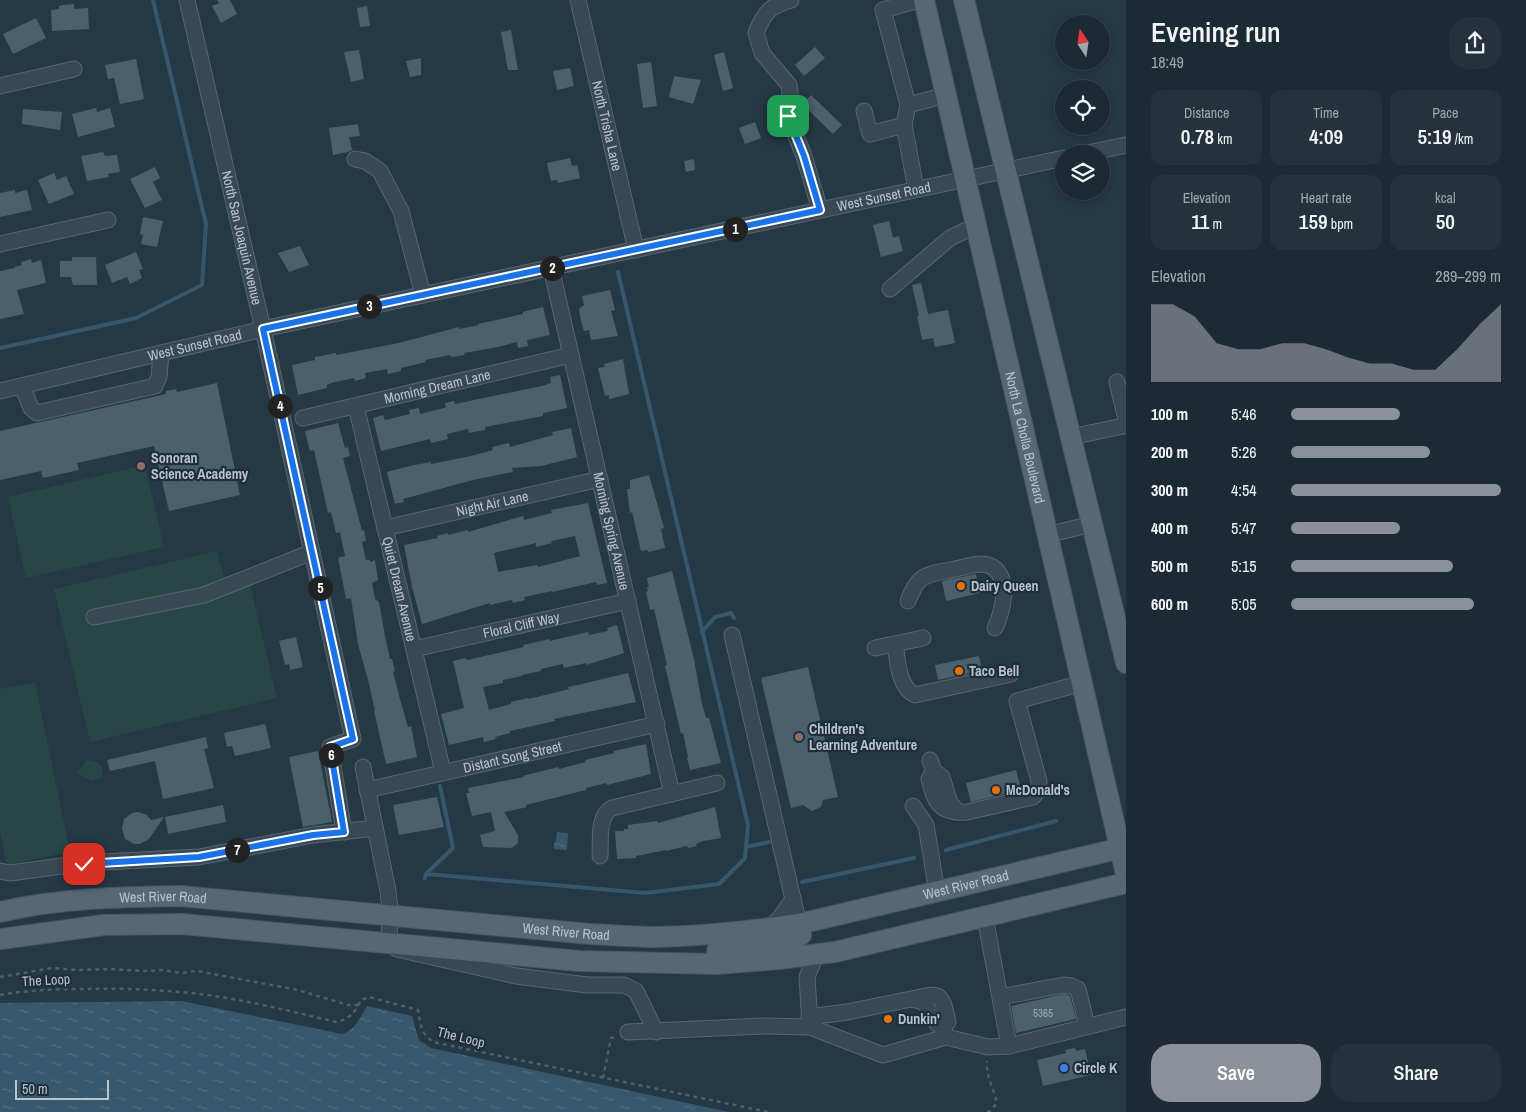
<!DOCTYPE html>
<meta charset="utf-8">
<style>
:root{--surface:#1c2a34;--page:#25323c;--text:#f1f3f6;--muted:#a0a7ac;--line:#3a464f;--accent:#8c9099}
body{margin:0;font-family:"Archivo Narrow",sans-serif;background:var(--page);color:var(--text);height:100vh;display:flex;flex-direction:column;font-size:19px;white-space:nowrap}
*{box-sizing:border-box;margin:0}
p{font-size:16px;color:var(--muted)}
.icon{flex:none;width:28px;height:28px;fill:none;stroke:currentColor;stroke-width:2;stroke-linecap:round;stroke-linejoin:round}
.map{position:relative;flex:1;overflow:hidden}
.drawer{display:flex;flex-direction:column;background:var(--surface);width:400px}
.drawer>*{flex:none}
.needle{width:32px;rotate:347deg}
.buttons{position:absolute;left:1055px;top:15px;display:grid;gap:10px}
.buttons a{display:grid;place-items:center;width:55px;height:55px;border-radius:50%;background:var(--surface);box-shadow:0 2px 8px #0003,0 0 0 1px var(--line);font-size:25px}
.scale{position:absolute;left:15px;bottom:12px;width:94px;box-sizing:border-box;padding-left:5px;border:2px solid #b7c3ce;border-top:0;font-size:14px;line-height:18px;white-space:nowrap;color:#b7c3ce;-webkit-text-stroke:4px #1e2e3a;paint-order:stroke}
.pin{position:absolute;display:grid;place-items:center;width:42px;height:42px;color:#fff;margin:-21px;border-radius:10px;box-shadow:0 2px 8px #0006}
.km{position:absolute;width:25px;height:25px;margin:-12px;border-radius:50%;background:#222;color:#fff;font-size:14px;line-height:25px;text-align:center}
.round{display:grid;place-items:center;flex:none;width:52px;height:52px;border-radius:20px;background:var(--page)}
.headline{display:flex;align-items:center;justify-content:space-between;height:85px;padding:0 25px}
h1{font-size:28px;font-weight:600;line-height:38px}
.figures{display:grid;grid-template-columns:repeat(3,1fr);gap:8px;height:85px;padding:5px 25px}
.figures div{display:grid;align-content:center;border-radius:12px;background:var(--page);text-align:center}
.figures b{font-size:21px;font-weight:600}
.figures small{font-size:14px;font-weight:400}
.figures p{font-size:14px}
.chart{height:140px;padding:10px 25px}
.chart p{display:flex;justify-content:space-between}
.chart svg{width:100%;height:90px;margin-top:5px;fill:var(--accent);opacity:.7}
.action{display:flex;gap:10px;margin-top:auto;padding:10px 25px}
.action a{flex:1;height:58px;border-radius:20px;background:var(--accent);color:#fff;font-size:20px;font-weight:600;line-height:58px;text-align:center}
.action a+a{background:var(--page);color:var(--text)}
ul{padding:0 25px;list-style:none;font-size:16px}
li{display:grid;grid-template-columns:80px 60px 1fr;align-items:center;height:38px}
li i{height:12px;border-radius:6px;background:var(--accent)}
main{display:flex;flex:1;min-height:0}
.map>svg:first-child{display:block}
.park{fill:#274645}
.water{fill:url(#water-ripples)}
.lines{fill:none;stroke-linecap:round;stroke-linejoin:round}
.stream{stroke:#37576d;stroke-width:4}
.building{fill:#4b606d;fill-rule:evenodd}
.minor-casing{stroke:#586672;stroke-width:17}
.major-casing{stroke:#465561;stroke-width:22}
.path{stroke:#476362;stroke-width:2.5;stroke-dasharray:4 4;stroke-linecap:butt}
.minor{stroke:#394954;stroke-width:15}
.major{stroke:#576874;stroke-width:20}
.route-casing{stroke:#fff;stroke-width:10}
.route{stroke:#1a73e8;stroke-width:6}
.education-dot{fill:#8d6e63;stroke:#1e2e3a;stroke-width:2}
.food-dot{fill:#e8710a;stroke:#1e2e3a;stroke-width:2}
.shop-dot{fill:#3f7fe0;stroke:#1e2e3a;stroke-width:2}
.labels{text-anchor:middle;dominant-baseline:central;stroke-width:4.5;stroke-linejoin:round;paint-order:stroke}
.number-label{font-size:11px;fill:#9caab6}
.street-label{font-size:14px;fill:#b7c3ce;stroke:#1e2e3a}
.poi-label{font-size:14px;font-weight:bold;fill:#b7c3ce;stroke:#1e2e3a;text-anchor:start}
</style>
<main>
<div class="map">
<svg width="1126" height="1112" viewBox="0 0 1126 1112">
<defs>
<pattern id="water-ripples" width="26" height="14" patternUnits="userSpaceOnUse" patternTransform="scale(1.25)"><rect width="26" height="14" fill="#37576d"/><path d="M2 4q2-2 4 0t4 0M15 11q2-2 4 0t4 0" fill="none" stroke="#526e81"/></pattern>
</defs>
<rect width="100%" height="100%" fill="#253845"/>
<g class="park">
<polygon points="145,465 164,547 26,578 8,497"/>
<polygon points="217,551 224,577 247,572 277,698 90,742 54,589"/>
<polygon points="35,682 70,852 7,865 0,832 0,689"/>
<path d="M87 760C95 761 99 762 103 769L101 778 92 781 77 773Z"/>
</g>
<g class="water">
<polygon points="557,832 568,833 567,850 554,849 554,842 556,842"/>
<path d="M181 1001 342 1034C355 1030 360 1018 367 1006L412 1016 419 1040 431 1048 729 1112H0V1003Z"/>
</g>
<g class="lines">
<g class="stream">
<polyline points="0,348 136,318 202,285 206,224 153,0"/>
<polyline points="702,632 715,617 731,613 734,618"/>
<polyline points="746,847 769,842"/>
<polyline points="946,850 1056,821"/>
<polyline points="426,874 453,848 440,786"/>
<polyline points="425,878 426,874 645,893 719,884 745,858 748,825 618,272"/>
<polyline points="802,882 914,858"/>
</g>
</g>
<g class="building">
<polygon points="217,0 230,0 237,14 221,23 212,6 219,3"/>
<polygon points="74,4 74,9 88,8 89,29 52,31 51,10 59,9 59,6 63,5"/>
<polygon points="367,6 370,26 360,27 357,8"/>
<polygon points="36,18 46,38 13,54 3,34"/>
<polygon points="511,30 518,70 508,70 501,32"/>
<polygon points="815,47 825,58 804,76 795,65"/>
<polygon points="359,50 364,79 351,82 344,52"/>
<polygon points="724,52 733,88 723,91 714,55"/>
<polygon points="421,58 421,75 410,77 406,61"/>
<polygon points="136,59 144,99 120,104 114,78 108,79 105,65"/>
<polygon points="651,62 657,106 643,108 637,64"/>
<polygon points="570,68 574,86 557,90 553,71"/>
<polygon points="674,76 701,80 693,104 669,97"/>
<polygon points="811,95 842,125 833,134 802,104"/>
<polygon points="96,108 97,112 110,108 115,127 78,137 72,114"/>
<polygon points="23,109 62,112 60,130 22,124"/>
<polygon points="755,122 761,138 745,144 739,128"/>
<polygon points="358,124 360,136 349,137 352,150 348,152 333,155 329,128"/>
<polygon points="103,152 105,156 117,155 120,172 108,174 109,177 87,181 81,156"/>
<polygon points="570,158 572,166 577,165 580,178 558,183 557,180 551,181 547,163"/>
<polygon points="694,159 695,170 686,172 684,161"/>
<polygon points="155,167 160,178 153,182 162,200 145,208 130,179"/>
<polygon points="54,173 57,180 66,176 74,194 49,204 38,180"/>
<polygon points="15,190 15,193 27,190 32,210 0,217 0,193"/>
<polygon points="143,217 163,221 157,247 141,244 143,235 140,234"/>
<polygon points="889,221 893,238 899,236 903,251 881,257 873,225"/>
<polygon points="300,246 309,265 289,272 278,253"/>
<polygon points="136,252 143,269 139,270 142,278 130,284 127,277 112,283 105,265"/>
<polygon points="72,257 96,257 97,285 73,285 71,277 60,277 60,261 72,261"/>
<polygon points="31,259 32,263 41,260 46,283 17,290 24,314 0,319 0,271 15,268 14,267 22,265 21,262"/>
<polygon points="921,283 928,314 948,310 955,343 935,347 933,338 922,340 917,316 919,316 912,285"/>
<polygon points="610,290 615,310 611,311 618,336 591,340 589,330 584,331 581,321 579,309 584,305 582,296"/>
<polygon points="543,307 550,335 527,340 528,346 518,348 517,342 498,347 464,353 465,355 451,357 450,355 425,360 426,362 401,368 401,371 388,374 387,369 365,373 366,378 355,381 354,378 331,383 327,385 327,388 298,395 292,365 315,360 315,357 336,353 336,355 399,343 459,327 459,329 479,325 478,324 523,314 523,312"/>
<polygon points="623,359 629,394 609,399 609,395 605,396 598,368 605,367 604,364"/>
<polygon points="560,375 567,408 543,413 543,416 485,427 485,430 469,433 468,429 447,434 448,439 431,443 430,439 381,451 373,418 383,415 385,420 410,414 409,410 419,408 420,414 444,408 446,407 445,403 454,401 455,404 542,386 551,383 550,377"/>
<polygon points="217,383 240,495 169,511 154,446 77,463 79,470 43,478 41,471 0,480 0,431 166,394 166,391 176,389 177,392"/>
<polygon points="338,423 345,448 348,447 350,456 343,458 362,531 364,530 366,541 362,542 366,560 370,560 370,562 375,560 378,580 372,583 375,599 379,602 385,636 390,659 392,659 395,671 393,672 400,699 408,727 411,726 417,757 386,764 374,711 375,711 368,680 358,644 351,598 346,599 338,558 345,556 340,532 336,533 331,512 328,513 314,450 310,451 305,431"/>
<polygon points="571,428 577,457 541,466 512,468 513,472 473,480 403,499 404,502 395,504 387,472 414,465 431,462 431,464 471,456 493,450 492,447 509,443 510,447 553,435 552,432"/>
<polygon points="649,475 664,528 661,529 665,548 649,552 647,550 641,551 632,512 630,513 627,489 630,489 630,480"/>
<path d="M588 503 607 583 597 585 596 582 552 592V591L524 597 525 600 513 603 512 600 490 605V603L422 624 412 587 404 545 438 538 437 536 448 533V535L468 530V532L523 516 524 520 552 513 551 510ZM575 536 580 556 538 567 537 565 498 572 494 553 536 543V547L552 543 551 541Z"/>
<polygon points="672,571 694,659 701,699 706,718 709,718 721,763 690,770 687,758 688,757 683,733 681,734 665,666 667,665 654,609 650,610 646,592 648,591 647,587 649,587 647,578"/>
<polygon points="976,574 980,593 946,601 942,581"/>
<polygon points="617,625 624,653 586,665 586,663 564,668 563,664 541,669 541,671 522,675 522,676 503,680 503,683 483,687 489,710 511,704 511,702 528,698 529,699 569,689 568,687 582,684 628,673 636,702 554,719 555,721 510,731 510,733 495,737 496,739 484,742 483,737 449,745 441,714 464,708 453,661 465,658 467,660 476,658 524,647 523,645 550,639 550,641 588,632 589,635 608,631 607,628"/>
<polygon points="296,637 303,667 290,670 289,664 285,665 279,641"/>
<polygon points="979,656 982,671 938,680 935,665"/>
<polygon points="808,667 838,797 823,800 821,807 812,811 803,805 791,808 761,678"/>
<polygon points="265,724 271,748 235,756 232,746 227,747 224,733"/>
<polygon points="206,737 208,748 204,749 214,788 163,799 155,761 110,771 107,760"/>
<polygon points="646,744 651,774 607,785 606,783 586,788 586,790 526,805 527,807 504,812 518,835 518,843 512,848 483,847 480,835 495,831 491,812 472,816 466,793 469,793 468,788 524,777 523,776 558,767 559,769 586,762 585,760 614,753 614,751"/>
<polygon points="318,751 332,822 303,827 289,757"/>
<polygon points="1016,770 1021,790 971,802 966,783"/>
<polygon points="437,797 444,827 399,835 393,805"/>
<polygon points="223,805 226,822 168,834 165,817"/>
<polygon points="715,807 721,838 703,841 696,844 697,846 688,848 687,846 666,851 666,850 636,856 636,858 617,859 615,831 624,831 624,829 628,829 628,825 657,821 658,823"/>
<polygon points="138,812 147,815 151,820 164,817 149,839 140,844 134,844 125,839 122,829 124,819 132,813"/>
<polygon points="1064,994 1070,996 1076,1019 1016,1033 1011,1006"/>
<polygon points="1075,1048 1076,1051 1085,1049 1091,1075 1043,1086 1037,1060 1066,1053 1065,1050"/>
</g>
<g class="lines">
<g class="minor-casing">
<g id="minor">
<path id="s1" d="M187 0 263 329 353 739 330 747 344 832"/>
<path id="s2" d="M578 0 636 250"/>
<path d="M791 0C769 6 764 13 756 33L762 53 789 85 790 92 787 108 788 116 804 156 820 210"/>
<polyline points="919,0 883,10 908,105 946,95"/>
<polyline points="0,86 74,69"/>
<polyline points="864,111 870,134 904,125 908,105"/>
<polyline points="904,125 916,189"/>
<polyline points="1083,154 1126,145"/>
<polyline points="355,159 365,161 380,171 401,211 423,295"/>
<polyline points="0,244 108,220"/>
<path id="s3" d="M551 268 672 794"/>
<polyline points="890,289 950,238 977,225"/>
<polyline points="1117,382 1126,419"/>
<polyline points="22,386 31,408 37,413 155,386 159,377 161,353"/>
<path id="s4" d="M0 391 263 329 1064 158"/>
<path id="s5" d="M356 406 443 772"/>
<path id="s6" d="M303 418 571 355"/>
<polyline points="1071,437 1123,426"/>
<path id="s7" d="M385 528 600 479"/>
<polyline points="1047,535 1092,524"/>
<path d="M908 601C911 594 914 586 919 581 927 573 941 572 951 570 961 568 972 564 982 564 1013 566 1004 610 995 628"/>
<polyline points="94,617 204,595 312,552"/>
<polyline points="732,635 793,899"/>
<path d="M895 644C898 661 898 687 915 695L1011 674"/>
<polyline points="875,648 923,638"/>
<path id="s8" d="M414 649 628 601"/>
<polyline points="930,760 934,771 942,777 950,803 958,812"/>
<polyline points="363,767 388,891 391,916 388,942 397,949 516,976 587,985 624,985 636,991 656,1032"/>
<path d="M934 771 929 779C935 802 939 814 967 812L1033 797 1038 790 1039 781 1017 701 1082 683"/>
<path id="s9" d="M367 790 657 724"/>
<polyline points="913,806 926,825 937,892"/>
<path d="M600 856C601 841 597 816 612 808L717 783"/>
<polyline points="0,871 10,873 84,863 199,857 313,835 375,828"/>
<polyline points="985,917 1009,1046 1126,1017"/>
<polyline points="767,929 779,919 793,899 799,924"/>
<polyline points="1000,997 1064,985 1071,986 1078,989 1087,1026"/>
<path d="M913 999C942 991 942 995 948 1022L943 1027"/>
<polyline points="809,1017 847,1012 911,999 924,1002 937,1024 943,1027 946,1037"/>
<polyline points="810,1025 807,977 816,955"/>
<polyline points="628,1032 763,1026 810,1027 883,1055 946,1037 988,1047 1009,1046"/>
</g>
</g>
<g class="major-casing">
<g id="major">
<path id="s10" d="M924 0 1126 874"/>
<polyline points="964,0 1126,663"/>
<path id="s11" d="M0 912C59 898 120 897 180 896L590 934C612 935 634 937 656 937 704 936 751 931 799 924L1126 847"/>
<polyline points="0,939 104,925 182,924 579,961 717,964 779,959 835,952 1126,883"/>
<polyline points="717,951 787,942 801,935 799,924"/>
</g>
</g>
<g class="path">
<polyline points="0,977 52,968 78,970 113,969 144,971 163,970 180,973 197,971 298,990 348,1005 359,1005"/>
<path d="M0 995C28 990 56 989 84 989 115 988 147 989 179 992 232 996 285 1010 336 1022 350 1019 355 1012 361 1000L369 997 418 1010C421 1026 420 1032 433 1042L768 1112"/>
<polyline points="603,1078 611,1038 617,1037"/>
<path d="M987 1112 990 1111 997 1103C993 1086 986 1078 987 1061"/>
</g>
<use href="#minor" class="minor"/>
<use href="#major" class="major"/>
</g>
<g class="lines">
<g class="route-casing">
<polyline id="route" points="84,864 199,857 313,835 344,832 330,747 353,739 263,329 820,210 804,156 788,116"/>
</g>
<use href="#route" class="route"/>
</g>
<g class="education-dot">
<circle cx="141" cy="466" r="5"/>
<circle cx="799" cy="737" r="5"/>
</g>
<g class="food-dot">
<circle cx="961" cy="586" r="5"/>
<circle cx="959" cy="671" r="5"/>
<circle cx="996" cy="790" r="5"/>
<circle cx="888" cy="1019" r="5"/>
</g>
<circle class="shop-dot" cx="1064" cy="1068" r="5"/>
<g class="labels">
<g class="number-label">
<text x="1043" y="1013">5365</text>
</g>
<g class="street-label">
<text stroke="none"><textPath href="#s2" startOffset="129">North Trisha Lane</textPath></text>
<text stroke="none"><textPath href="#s4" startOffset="905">West Sunset Road</textPath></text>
<text stroke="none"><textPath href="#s1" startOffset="244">North San Joaquin Avenue</textPath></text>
<text stroke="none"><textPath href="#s4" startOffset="200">West Sunset Road</textPath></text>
<text stroke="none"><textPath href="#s6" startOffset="138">Morning Dream Lane</textPath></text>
<text stroke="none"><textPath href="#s10" startOffset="449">North La Cholla Boulevard</textPath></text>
<text stroke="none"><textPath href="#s7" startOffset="110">Night Air Lane</textPath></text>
<text stroke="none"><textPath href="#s3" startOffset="270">Morning Spring Avenue</textPath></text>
<text stroke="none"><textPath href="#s5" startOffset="188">Quiet Dream Avenue</textPath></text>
<text stroke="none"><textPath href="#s8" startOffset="110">Floral Cliff Way</textPath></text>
<text stroke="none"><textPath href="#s9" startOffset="149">Distant Song Street</textPath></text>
<text stroke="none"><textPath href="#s11" startOffset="974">West River Road</textPath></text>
<text stroke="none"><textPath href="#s11" startOffset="164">West River Road</textPath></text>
<text stroke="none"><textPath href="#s11" startOffset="569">West River Road</textPath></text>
<text transform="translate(46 980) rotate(-3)">The Loop</text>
<text transform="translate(461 1037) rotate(14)">The Loop</text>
</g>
<g class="poi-label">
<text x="151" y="458">Sonoran<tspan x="151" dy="16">Science Academy</tspan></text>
<text x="971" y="586">Dairy Queen</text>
<text x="969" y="671">Taco Bell</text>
<text x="809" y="729">Children's<tspan x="809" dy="16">Learning Adventure</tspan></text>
<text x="1006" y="790">McDonald's</text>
<text x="898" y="1019">Dunkin'</text>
<text x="1074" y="1068">Circle K</text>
</g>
</g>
</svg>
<div class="buttons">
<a><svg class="needle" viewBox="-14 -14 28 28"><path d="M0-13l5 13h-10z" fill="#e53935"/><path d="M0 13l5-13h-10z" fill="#a0a7ac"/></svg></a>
<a><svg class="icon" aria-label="locate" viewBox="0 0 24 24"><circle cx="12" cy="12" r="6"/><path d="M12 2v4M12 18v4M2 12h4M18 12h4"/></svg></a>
<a><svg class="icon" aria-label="layers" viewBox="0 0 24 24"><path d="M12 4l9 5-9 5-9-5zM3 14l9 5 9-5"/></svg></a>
</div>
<div class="scale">50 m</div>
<div class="pin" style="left:788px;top:116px;background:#1e9e55"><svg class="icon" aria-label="arrive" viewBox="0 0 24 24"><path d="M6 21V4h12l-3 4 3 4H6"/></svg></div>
<div class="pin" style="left:84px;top:864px;background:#d93025"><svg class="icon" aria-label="check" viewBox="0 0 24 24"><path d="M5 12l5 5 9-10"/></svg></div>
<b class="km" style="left:735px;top:229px">1</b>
<b class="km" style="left:552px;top:268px">2</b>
<b class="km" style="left:369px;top:306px">3</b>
<b class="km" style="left:280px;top:406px">4</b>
<b class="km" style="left:320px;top:588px">5</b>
<b class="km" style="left:331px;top:755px">6</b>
<b class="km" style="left:237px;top:850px">7</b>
</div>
<section class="drawer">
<div class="headline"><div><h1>Evening run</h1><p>18:49</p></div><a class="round"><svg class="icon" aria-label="share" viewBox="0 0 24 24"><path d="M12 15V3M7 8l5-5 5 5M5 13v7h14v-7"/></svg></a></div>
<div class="figures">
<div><p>Distance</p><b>0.78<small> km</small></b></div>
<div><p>Time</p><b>4:09</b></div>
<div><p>Pace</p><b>5:19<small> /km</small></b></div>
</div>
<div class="figures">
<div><p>Elevation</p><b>11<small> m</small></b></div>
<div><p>Heart rate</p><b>159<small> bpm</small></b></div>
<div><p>kcal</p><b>50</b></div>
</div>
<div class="chart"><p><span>Elevation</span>289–299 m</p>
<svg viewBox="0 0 160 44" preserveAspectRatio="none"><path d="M0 44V6L10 6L20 12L30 25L40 28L50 28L60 25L70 25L80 28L90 32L100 35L110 35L120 38L130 38L140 28L150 16L160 6V44z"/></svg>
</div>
<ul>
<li><b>100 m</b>5:46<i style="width:52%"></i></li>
<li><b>200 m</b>5:26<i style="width:66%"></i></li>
<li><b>300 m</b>4:54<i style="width:100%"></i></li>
<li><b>400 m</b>5:47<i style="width:52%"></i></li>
<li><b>500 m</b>5:15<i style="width:77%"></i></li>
<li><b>600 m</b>5:05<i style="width:87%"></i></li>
</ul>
<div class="action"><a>Save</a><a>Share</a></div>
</section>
</main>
